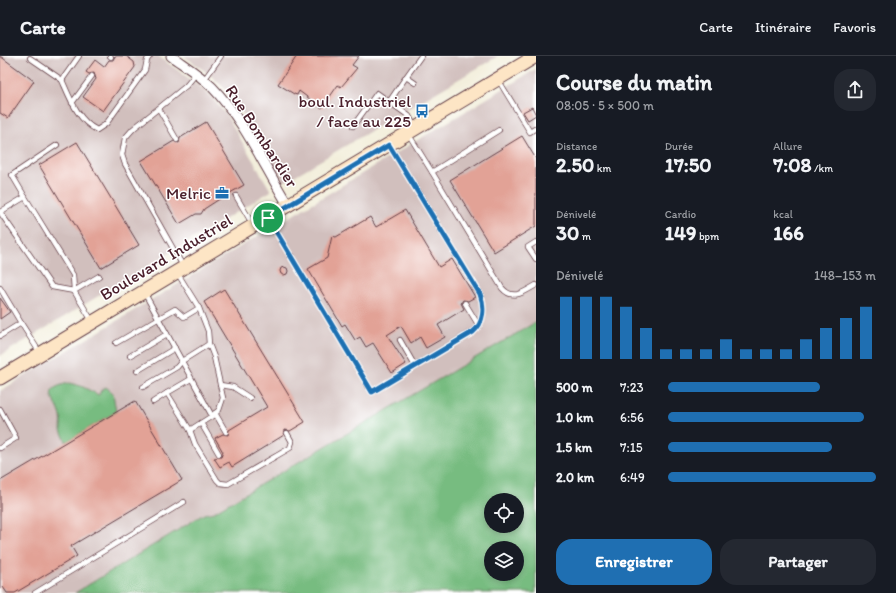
<!DOCTYPE html>
<html lang="fr">
<meta charset="utf-8">
<style>
:root{--surface:#171b24;--page:#242831;--text:#f1f3f6;--muted:#9ea1a6;--line:#363941;--accent:#1f6fb2}
body{margin:0;font-family:Itim,sans-serif;background:var(--page);color:var(--text);height:100vh;display:flex;flex-direction:column;font-size:15px;white-space:nowrap}
*{box-sizing:border-box;margin:0}
p{font-size:13px;color:var(--muted)}
.icon{flex:none;width:22px;height:22px;fill:none;stroke:currentColor;stroke-width:2;stroke-linecap:round;stroke-linejoin:round}
.map{position:relative;flex:1;overflow:hidden}
.drawer{display:flex;flex-direction:column;background:var(--surface);width:360px}
.drawer>*{flex:none}
.buttons{position:absolute;left:484px;top:437px;display:grid;gap:8px}
.buttons a{display:grid;place-items:center;width:40px;height:40px;border-radius:50%;background:var(--surface);box-shadow:0 2px 6px #0003;font-size:20px}
.pin{position:absolute;display:grid;place-items:center;width:34px;height:34px;color:#fff;margin:-17px;border:2px solid #fff;border-radius:50%;box-shadow:0 1px 4px #0007}
.round{display:grid;place-items:center;flex:none;width:42px;height:42px;border-radius:16px;background:var(--page)}
.headline{display:flex;align-items:center;justify-content:space-between;height:68px;padding:0 20px}
h1{font-size:22px;font-weight:700;line-height:30px}
.stats{display:grid;grid-template-columns:repeat(3,1fr);gap:6px;height:68px;padding:4px 20px}
.stats div{display:grid;align-content:center}
.stats b{font-size:20px;font-weight:700}
.stats small{font-size:11px;font-weight:400}
.stats p{font-size:11px}
.chart{height:112px;padding:8px 20px}
.chart p{display:flex;justify-content:space-between}
.chart svg{width:100%;height:72px;margin-top:4px;stroke:var(--accent);stroke-width:6}
.action{display:flex;gap:8px;margin-top:auto;padding:8px 20px}
.action a{flex:1;height:46px;border-radius:16px;background:var(--accent);color:#fff;font-size:16px;font-weight:700;line-height:46px;text-align:center}
.action a+a{background:var(--page);color:var(--text)}
ul{padding:0 20px;list-style:none;font-size:13px}
li{display:grid;grid-template-columns:64px 48px 1fr;align-items:center;height:30px}
li i{height:10px;border-radius:5px;background:var(--accent)}
header{display:flex;align-items:center;gap:24px;box-sizing:border-box;height:56px;padding:0 20px;background:var(--surface);border-bottom:1px solid var(--line)}
header strong{font-size:19px}
nav{display:flex;gap:22px;margin-inline-start:auto;font-size:14px}
main{display:flex;flex:1;min-height:0}
.map>svg:first-child{display:block}
.industrial{fill:#d1bfbd}
.forest{fill:#77bc80;stroke:#606e56;fill-rule:evenodd}
.building{fill:#e2a296}
.lines{fill:none;stroke-linecap:round;stroke-linejoin:round}
.lane-casing{stroke:#633e46;stroke-width:6}
.street-casing{stroke:#633e46;stroke-width:11}
.secondary-casing{stroke:#633e46;stroke-width:15}
.lane{stroke:#fff;stroke-width:4.5}
.street{stroke:#fff;stroke-width:9}
.secondary{stroke:#fde5c5;stroke-width:13}
.route-casing{stroke:#fff;stroke-width:8}
.route{stroke:#1f6fb2;stroke-width:5}
.labels{text-anchor:middle;dominant-baseline:central;stroke-width:3;stroke-linejoin:round;paint-order:stroke}
.poi-label{font-size:17px;fill:#4a1f2b;stroke:#fff;text-anchor:end}
.street-label{font-size:17px;fill:#4a1f2b;stroke:#fff}
</style>
<header>
<strong>Carte</strong>
<nav><a>Carte</a><a>Itinéraire</a><a>Favoris</a></nav>
</header>
<main>
<div class="map">
<svg width="536" height="537" viewBox="0 0 536 537">
<rect width="100%" height="100%" fill="#fff"/>
<filter id="ink" filterUnits="userSpaceOnUse"><feTurbulence type="fractalNoise" baseFrequency=".025" numOctaves="2"/><feDisplacementMap in="SourceGraphic" scale="8" xChannelSelector="R" yChannelSelector="G"/><feConvolveMatrix kernelMatrix="1 2 1 2 8 2 1 2 1" color-interpolation-filters="sRGB"/></filter>
<filter id="wash" filterUnits="userSpaceOnUse"><feTurbulence type="fractalNoise" baseFrequency=".012" numOctaves="4" result="noise"/><feDisplacementMap in="SourceGraphic" scale="16" xChannelSelector="R" yChannelSelector="G"/><feGaussianBlur stdDeviation="0.9" result="paint"/><feColorMatrix in="noise" values="0 0 0 0 0 0 0 0 0 0 0 0 0 0 0 0 0 1.4 0 .05"/><feComposite in="paint" operator="in"/></filter>
<g filter="url(#wash)">
<rect width="100%" height="100%" fill="#f3efdc"/>
<g class="industrial">
<polygon points="0,0 158,0 202,32 213,43 227,60 271,135 0,300"/>
<polygon points="184,0 498,0 284,126 239,51 225,33 209,18"/>
<polygon points="536,13 536,266 214,456 204,458 75,537 0,537 0,335"/>
</g>
<g class="forest">
<path d="M536 266V537H75L204 458 214 456ZM491 444H517V470H491ZM491 492H517V518H491Z"/>
<path d="M69 327 81 330 99 339 101 334 106 331 113 337 116 356 66 386C65 382 62 378 61 374 61 370 62 365 61 361 58 344 37 334 69 327Z"/>
</g>
<g id="blocks">
<g class="building">
<polygon points="0,0 34,25 8,62 0,57"/>
<polygon points="115,0 126,0 134,6 135,11 103,55 83,41 96,23 94,17 89,18 86,16 95,4 104,11 109,4 113,4"/>
<polygon points="297,0 359,0 352,9 357,12 341,31 338,29 322,52 299,35 297,39 294,38 278,28"/>
<polygon points="532,51 536,59 528,64 523,56"/>
<polygon points="206,66 244,129 230,137 227,142 221,142 204,153 201,158 196,158 179,168 141,105 174,85 179,87 180,82"/>
<polygon points="522,80 536,103 536,170 494,196 450,124"/>
<polygon points="77,86 139,189 101,212 39,109"/>
<polygon points="405,154 439,211 452,203 475,241 468,245 463,244 461,247 464,253 438,269 445,281 426,292 420,281 411,287 401,270 387,279 406,308 392,317 373,287 366,291 360,281 355,284 345,268 342,270 308,213 327,202 332,180 336,181 370,161 376,171"/>
<circle cx="284" cy="215" r="4"/>
<polygon points="224,233 305,366 290,375 285,374 284,379 232,411 229,406 220,411 214,402 221,401 223,396 215,382 223,378 228,379 229,374 267,351 204,246"/>
<polygon points="0,242 10,256 0,263"/>
<polygon points="135,345 182,424 71,490 77,500 15,537 7,537 3,531 0,533 0,425"/>
</g>
</g>
</g>
<g filter="url(#ink)">
<use href="#blocks" fill-opacity="0" stroke="#633e46" stroke-width="1"/>
<g class="lines">
<g class="lane-casing">
<g id="lane">
<polyline points="110,0 111,1"/>
<polyline points="30,2 62,24 79,0"/>
<polyline points="406,21 421,0"/>
<path d="M62 24C70 42 78 65 97 74L106 68 145 14 147 4 150 0"/>
<polyline points="204,24 221,0"/>
<polyline points="499,25 530,76 536,72"/>
<polyline points="389,46 406,21 415,27"/>
<polyline points="72,47 92,20"/>
<polyline points="159,53 177,84"/>
<polyline points="353,70 377,37 409,60 415,71"/>
<polyline points="409,79 432,116 499,74"/>
<path d="M432 116 502 232C513 245 524 236 536 229"/>
<polyline points="236,140 253,169"/>
<polygon points="25,141 73,219 74,235 52,231 0,156"/>
<polyline points="25,141 12,119 57,89"/>
<path d="M269 163 372 336 476 273C484 264 484 249 480 239L390 90"/>
<polyline points="536,186 528,191 536,203"/>
<polyline points="183,210 125,108 122,99 125,82 133,73 186,30 196,18"/>
<polyline points="0,232 21,267"/>
<polyline points="144,236 212,360 219,354 223,342 214,301 209,288 208,275 199,252"/>
<polyline points="465,247 479,270"/>
<polyline points="92,265 74,235 99,220"/>
<polyline points="0,280 21,267 40,297"/>
<polyline points="400,284 415,310"/>
<polyline points="116,287 175,253 184,261 199,252 178,218"/>
<polyline points="130,300 167,278"/>
<polyline points="137,315 175,292"/>
<polyline points="191,323 167,337 190,374 212,360"/>
<polyline points="220,329 233,331 250,342"/>
<polyline points="143,331 177,311 182,305 209,288"/>
<polyline points="153,346 167,337"/>
<polyline points="0,353 16,382 0,392"/>
<polyline points="215,357 226,376"/>
<polyline points="201,367 219,398"/>
<polyline points="190,374 195,388 217,424 220,427 228,428 290,392 292,386 287,377"/>
<polyline points="35,537 184,446"/>
</g>
</g>
<g class="street-casing">
<path id="street" d="M171 0C185 10 200 19 212 31 244 64 264 110 288 149"/>
</g>
<g class="secondary-casing">
<polyline id="secondary" points="0,322 536,0"/>
</g>
<use href="#lane" class="lane"/>
<use href="#street" class="street"/>
<use href="#secondary" class="secondary"/>
</g>
</g>
<g class="lines" filter="url(#ink)">
<g class="route-casing">
<path id="route" d="M389 89 480 238C485 251 484 267 473 276L372 336 268 162Z"/>
</g>
<use href="#route" class="route"/>
</g>
<defs>
<g id="bus-bare" transform="scale(1.08)"><path d="M-5-6H5V4H4V6H2V4H-2V6H-4V4H-5ZM-3.5-4V0h7V-4ZM-3.5 1.2v1.5H-2V1.2ZM2 1.2v1.5H3.5V1.2Z" fill="#1f6fb2" stroke="#fff" stroke-width="2.5" paint-order="stroke"/></g>
<g id="office-bare" transform="scale(1.08)"><path d="M-6-3h4V-5.5h4V-3h4V5H-6ZM-1-4.5V-3h2v-1.5ZM-6 0V1H6V0Z" fill="#1f6fb2" stroke="#fff" stroke-width="2.5" paint-order="stroke"/></g>
</defs>
<g fill-rule="evenodd">
<use href="#bus-bare" x="422" y="55"/>
<use href="#office-bare" x="222" y="137"/>
</g>
<g class="labels">
<g class="poi-label">
<text x="411" y="45">boul. Industriel<tspan x="411" dy="20">/ face au 225</tspan></text>
<text x="211" y="137">Melric</text>
</g>
<g class="street-label">
<text transform="translate(262 80) rotate(57)">Rue Bombardier</text>
<text transform="translate(166 201) rotate(-31)">Boulevard Industriel</text>
</g>
</g>
</svg>
<div class="buttons">
<a><svg class="icon" aria-label="locate" viewBox="0 0 24 24"><circle cx="12" cy="12" r="6"/><path d="M12 2v4M12 18v4M2 12h4M18 12h4"/></svg></a>
<a><svg class="icon" aria-label="layers" viewBox="0 0 24 24"><path d="M12 4l9 5-9 5-9-5zM3 14l9 5 9-5"/></svg></a>
</div>
<div class="pin" style="left:268px;top:162px;background:#1e9e55"><svg class="icon" aria-label="arrive" viewBox="0 0 24 24"><path d="M6 21V4h12l-3 4 3 4H6"/></svg></div>
</div>
<section class="drawer">
<div class="headline"><div><h1>Course du matin</h1><p>08:05 · 5 × 500 m</p></div><a class="round"><svg class="icon" aria-label="share" viewBox="0 0 24 24"><path d="M12 15V3M7 8l5-5 5 5M5 13v7h14v-7"/></svg></a></div>
<div class="stats">
<div><p>Distance</p><b>2.50<small> km</small></b></div>
<div><p>Durée</p><b>17:50</b></div>
<div><p>Allure</p><b>7:08<small> /km</small></b></div>
</div>
<div class="stats">
<div><p>Dénivelé</p><b>30<small> m</small></b></div>
<div><p>Cardio</p><b>149<small> bpm</small></b></div>
<div><p>kcal</p><b>166</b></div>
</div>
<div class="chart"><p><span>Dénivelé</span>148–153 m</p>
<svg viewBox="0 0 160 44" preserveAspectRatio="none"><path d="M5 44V6M15 44V6M25 44V6M35 44V12M45 44V25M55 44V38M65 44V38M75 44V38M85 44V32M95 44V38M105 44V38M115 44V38M125 44V32M135 44V25M145 44V19M155 44V12"/></svg>
</div>
<ul>
<li><b>500 m</b>7:23<i style="width:73%"></i></li>
<li><b>1.0 km</b>6:56<i style="width:94%"></i></li>
<li><b>1.5 km</b>7:15<i style="width:79%"></i></li>
<li><b>2.0 km</b>6:49<i style="width:100%"></i></li>
</ul>
<div class="action"><a>Enregistrer</a><a>Partager</a></div>
</section>
</main>
